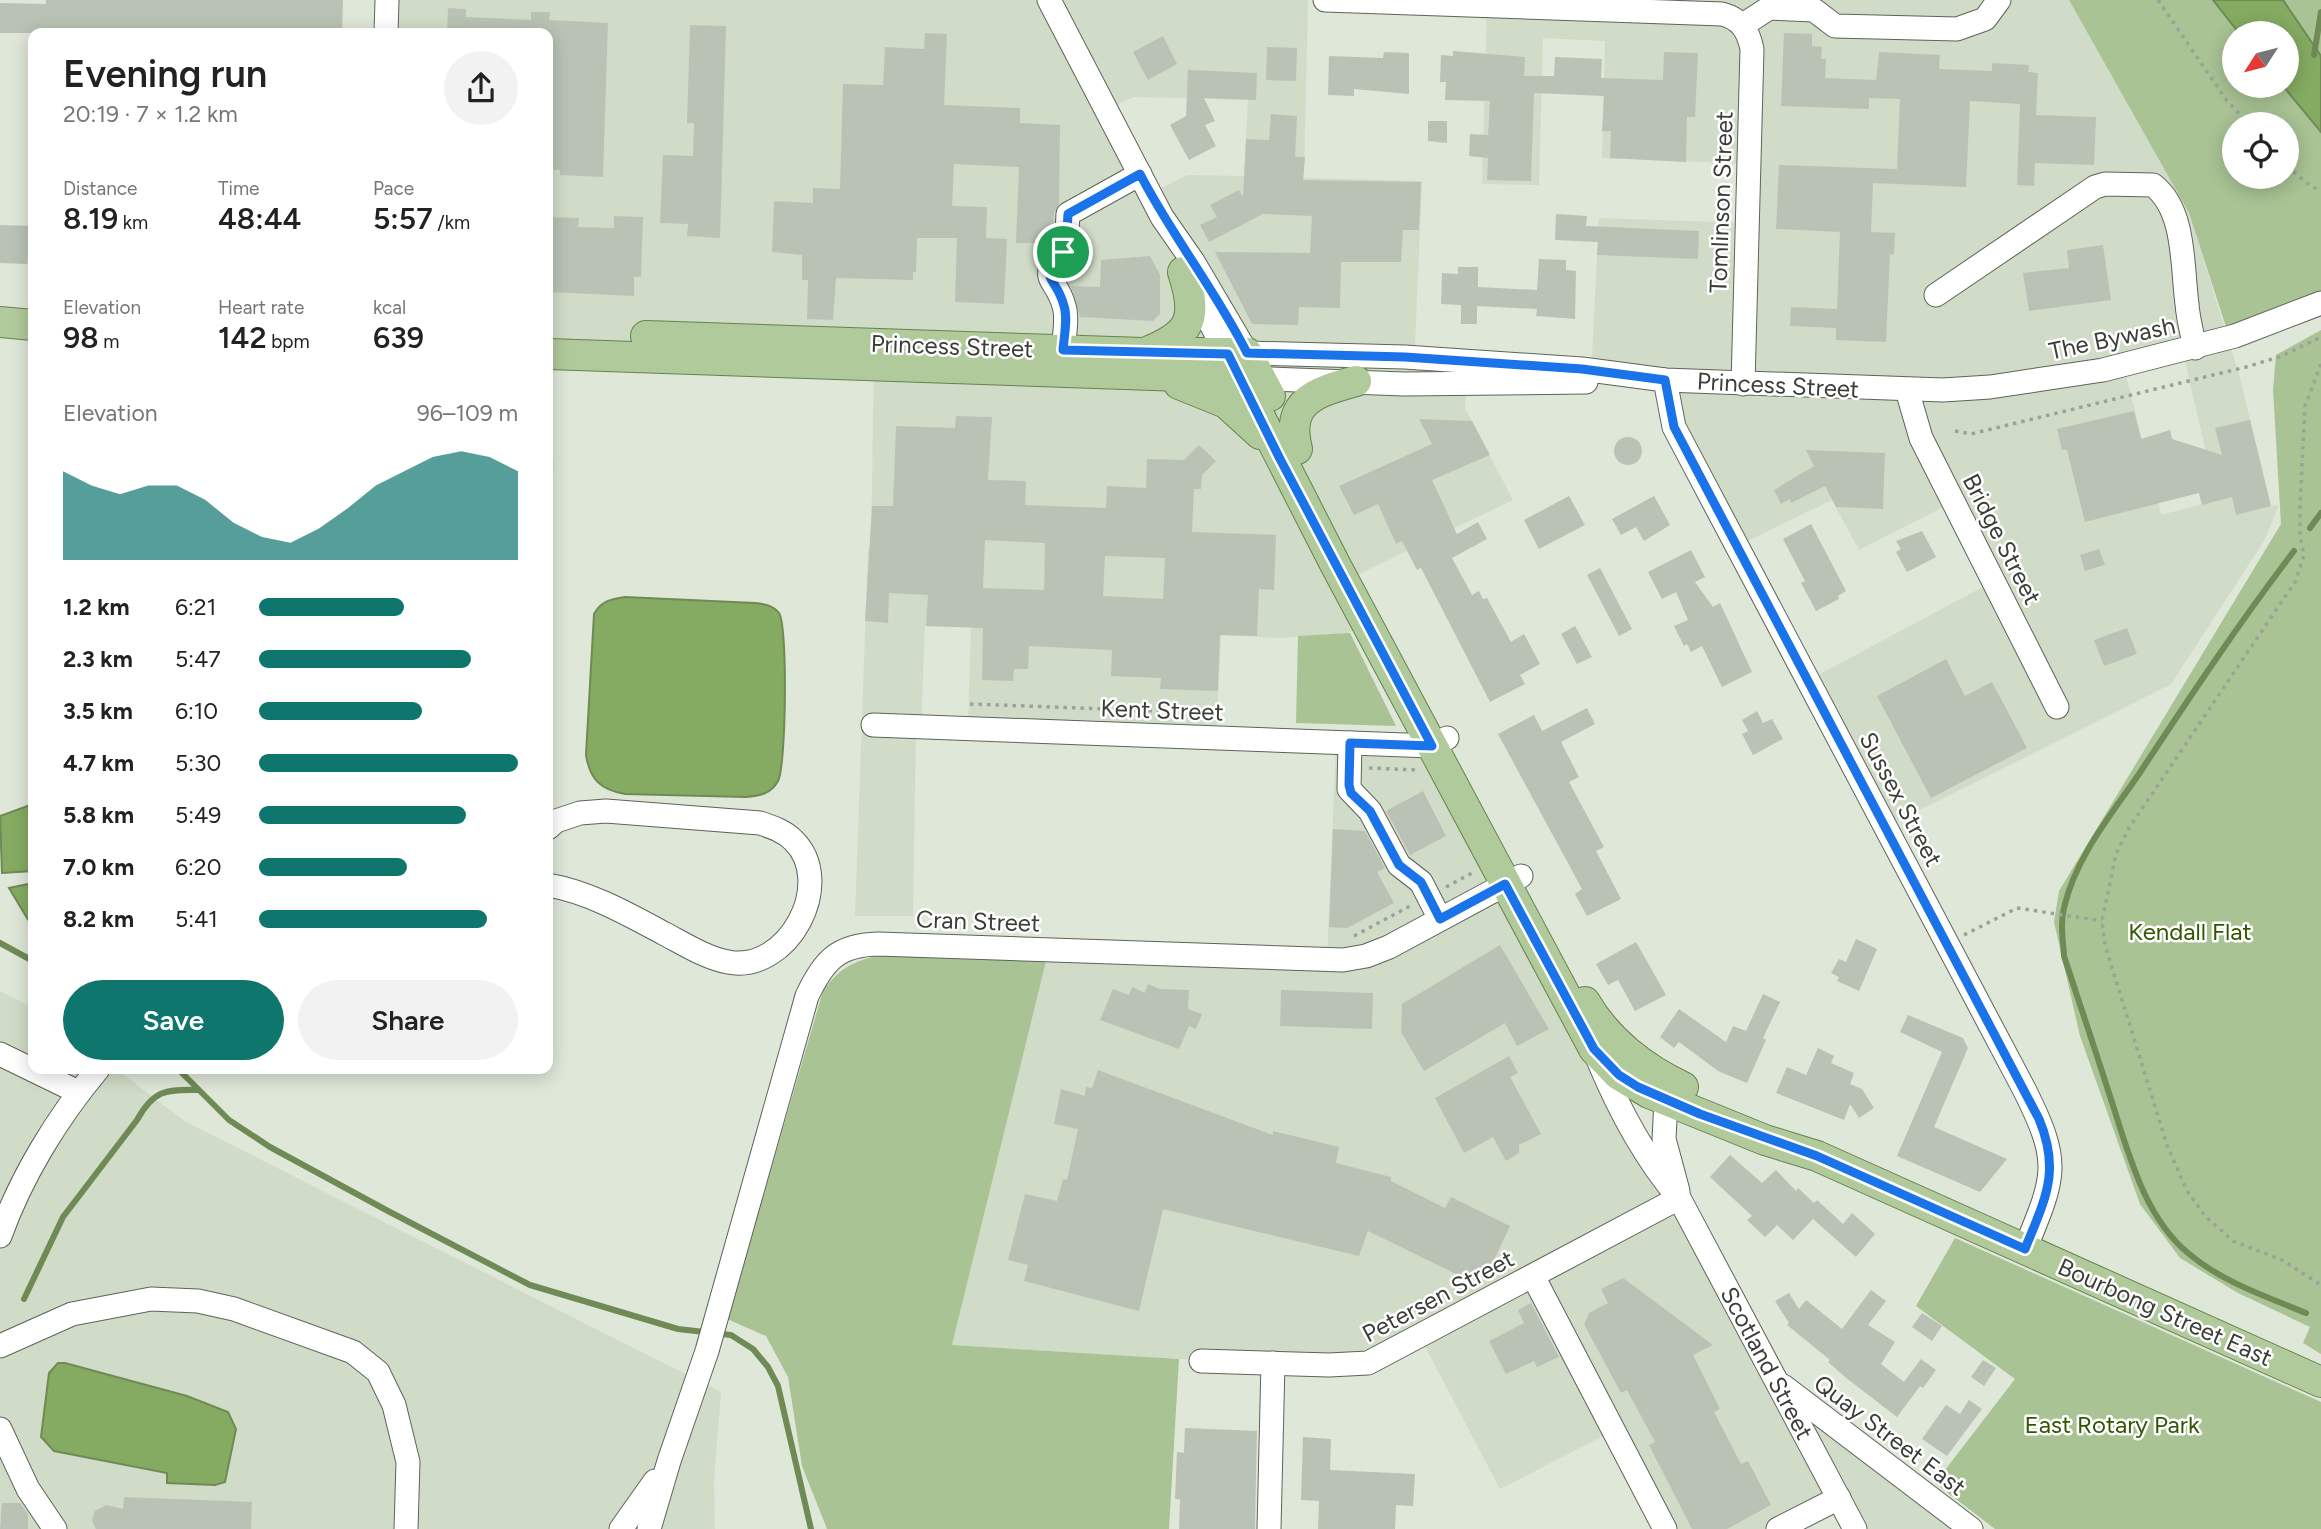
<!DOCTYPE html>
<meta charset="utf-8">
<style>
:root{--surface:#fff;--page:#f2f2f2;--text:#222;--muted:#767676;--accent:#0f766e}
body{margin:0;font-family:Figtree,sans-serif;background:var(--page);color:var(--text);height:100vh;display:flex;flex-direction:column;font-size:26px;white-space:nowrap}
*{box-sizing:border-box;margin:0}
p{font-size:23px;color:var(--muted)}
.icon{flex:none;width:38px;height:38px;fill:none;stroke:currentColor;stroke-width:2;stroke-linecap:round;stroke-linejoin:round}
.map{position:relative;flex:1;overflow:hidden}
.sheet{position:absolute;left:28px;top:28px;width:525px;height:1046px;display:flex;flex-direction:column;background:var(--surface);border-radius:14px;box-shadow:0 4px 18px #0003}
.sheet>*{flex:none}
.needle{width:46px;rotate:234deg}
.controls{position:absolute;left:2222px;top:21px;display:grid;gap:14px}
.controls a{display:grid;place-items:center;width:77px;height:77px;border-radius:50%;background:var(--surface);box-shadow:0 4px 18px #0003;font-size:35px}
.pin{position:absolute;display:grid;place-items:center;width:60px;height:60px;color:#fff;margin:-30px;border:4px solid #fff;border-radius:50%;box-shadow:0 2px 7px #0007}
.round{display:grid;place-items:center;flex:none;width:74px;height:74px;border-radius:37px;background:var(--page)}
.head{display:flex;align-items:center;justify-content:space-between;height:119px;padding:0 35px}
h1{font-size:38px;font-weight:600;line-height:52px}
.metrics{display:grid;grid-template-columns:repeat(3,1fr);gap:10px;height:119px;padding:7px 35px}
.metrics div{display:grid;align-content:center}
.metrics b{font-size:30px;font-weight:600}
.metrics small{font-size:19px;font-weight:400}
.metrics p{font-size:19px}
.chart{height:196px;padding:14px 35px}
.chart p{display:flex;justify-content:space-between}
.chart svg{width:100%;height:126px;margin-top:7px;fill:var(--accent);opacity:.7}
.action{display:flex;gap:14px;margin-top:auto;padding:14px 35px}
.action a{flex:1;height:80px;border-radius:42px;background:var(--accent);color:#fff;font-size:28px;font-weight:600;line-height:80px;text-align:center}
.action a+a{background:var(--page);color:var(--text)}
ul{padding:0 35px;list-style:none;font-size:23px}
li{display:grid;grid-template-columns:112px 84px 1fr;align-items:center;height:52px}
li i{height:18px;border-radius:9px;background:var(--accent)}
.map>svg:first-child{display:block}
.built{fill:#d0dcc7;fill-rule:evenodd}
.green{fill:#a9c394;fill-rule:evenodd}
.water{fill:#85ab62;stroke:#6f8a55;stroke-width:2}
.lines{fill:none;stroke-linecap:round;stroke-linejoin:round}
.stream{stroke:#6f8a55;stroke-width:6}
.building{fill:#bac2b5;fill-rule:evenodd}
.minor-casing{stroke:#5d6458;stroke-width:25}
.major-casing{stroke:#66824d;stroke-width:32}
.path{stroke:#9ca298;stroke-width:3.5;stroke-dasharray:3.5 5;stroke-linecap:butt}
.minor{stroke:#fff;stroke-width:23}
.major{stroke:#b1ca9b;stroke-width:30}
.route-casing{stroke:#fff;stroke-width:14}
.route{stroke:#1a73e8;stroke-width:9}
.labels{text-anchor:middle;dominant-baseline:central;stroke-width:5;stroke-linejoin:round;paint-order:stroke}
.street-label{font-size:24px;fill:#3b3e38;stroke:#fff}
.park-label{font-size:24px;fill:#325501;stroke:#fff}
</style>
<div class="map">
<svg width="2321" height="1529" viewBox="0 0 2321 1529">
<rect width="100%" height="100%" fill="#dfe7d9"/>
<g class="built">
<path d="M388 0H1308L1304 178 1422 181 1414 370 1467 372 1465 408 1513 500 1353 577 1375 620 1348 633 1279 638 1221 635 1216 736 968 727 971 627 925 626 921 726H916L913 916H855L868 549H871L874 356 548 345V33H387ZM1133 97 1248 100 1244 176 1187 175 1151 193 1108 109Z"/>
<path d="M1399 0H2069L2189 213 2239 374 2271 506 2277 505 2278 507 2264 541 2171 684 1884 828 1807 681 1992 582 1951 503 1859 550 1832 500 1735 547 1664 378 1591 375 1599 218 1748 223 1750 164 1602 158 1605 41 1543 38 1539 185 1482 184 1487 5ZM2183 352 2217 500 2161 515 2124 367Z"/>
<polygon points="548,459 554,459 549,606 548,606"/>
<polygon points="1336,741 1430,745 1680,1198 1778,1381 1974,1529 1856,1529 1839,1497 1775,1529 1655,1529 1605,1435 1500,1489 1419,1335 1355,1363 1179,1359 952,1345 1048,949 1327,960"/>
<polygon points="0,991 33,1008 33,1069 116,1069 186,1122 721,1392 714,1480 715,1529 0,1529"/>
</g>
<g class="green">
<path d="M2069 0H2321V301L2229 336 2189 213ZM2235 33H2287V86H2235ZM2235 124H2287V177H2235Z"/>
<polygon points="2321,330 2321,1354 2303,1343 2310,1327 2238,1293 2180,1258 2140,1204 2080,1036 2054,922 2059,891 2281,524 2273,390 2276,355"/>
<polygon points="1350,633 1396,726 1296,723 1298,636"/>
<path d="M882 955 1046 961 952 1345 1179 1359 1169 1529H827L802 1466 788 1377 766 1336 727 1319 823 991C839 968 855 960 882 955Z"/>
<polygon points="1955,1238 2321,1402 2321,1529 1995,1529 1935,1483 2015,1379 1916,1306"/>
</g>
<g class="water">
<polygon points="2213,0 2283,0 2321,56 2321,132 2283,86 2287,86 2287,33 2239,33"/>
<path d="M625 597 755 603C764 604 773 605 779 613 788 626 786 768 778 781 771 794 759 796 746 797L625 794C601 790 590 780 586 755L594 614C601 601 611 599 625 597Z"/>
<polygon points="33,804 33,871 2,873 0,816"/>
<polygon points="33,883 33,928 9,888"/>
<polygon points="58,1363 65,1363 187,1396 228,1412 236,1429 225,1482 215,1485 167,1483 167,1473 54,1451 41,1437 49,1373"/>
</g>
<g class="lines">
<g class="stream">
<polyline points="2314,55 2321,12"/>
<polyline points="2310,528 2321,513"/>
<path d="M2294 551C2239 623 2189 698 2139 774 2111 815 2075 858 2064 908 2060 924 2063 939 2064 956 2078 999 2093 1043 2107 1087 2126 1143 2141 1214 2188 1253 2222 1282 2265 1296 2306 1313"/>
<polyline points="0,943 33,961"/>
<polyline points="178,1069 229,1120 270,1147 388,1211 530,1285 678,1329 731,1335 753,1349 768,1367 778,1386 811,1529"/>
<path d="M24 1299 63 1217 137 1120C153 1091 165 1089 197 1090"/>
</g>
</g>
<g class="building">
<polygon points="46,0 343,0 342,33 0,33 0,3 46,4"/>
<polygon points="448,8 466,9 466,17 531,20 531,12 550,12 549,20 608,23 603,177 560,175 560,170 548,170 548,33 447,33"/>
<polygon points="690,25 726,26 720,238 687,236 688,224 660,223 663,155 693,156 694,123 687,123"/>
<polygon points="925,33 947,34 944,105 1020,108 1020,123 1060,125 1059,204 1054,213 1052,243 1016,243 1019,167 954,164 952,206 987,207 986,238 1007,239 1004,304 955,302 957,238 917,238 916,272 913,272 913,280 836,278 833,320 807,319 808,280 802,280 802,255 772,252 774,201 813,203 813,188 840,189 843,84 883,85 885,47 924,49"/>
<polygon points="1784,33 1812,34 1812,46 1822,47 1821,59 1826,59 1825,78 1876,80 1879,52 1940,55 1939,69 1992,71 1992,63 2029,65 2028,72 2038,73 2036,115 2096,117 2094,165 2035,163 2034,186 2017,185 2020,104 1970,101 1966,187 1873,183 1871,232 1895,233 1894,255 1890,254 1886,342 1836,340 1836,328 1790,326 1791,307 1837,309 1840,232 1776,229 1779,165 1897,169 1900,99 1869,98 1869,109 1781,106"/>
<polygon points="1163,36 1177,64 1148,80 1133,52"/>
<polygon points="1267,47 1297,48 1296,81 1266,80"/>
<polygon points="1453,51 1525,57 1524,76 1554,76 1555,57 1602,59 1601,78 1663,80 1664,52 1698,53 1695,117 1687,117 1686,162 1610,158 1611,131 1602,131 1604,96 1534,93 1531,181 1487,180 1488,158 1469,156 1470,134 1488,135 1490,101 1445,100 1446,82 1440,82 1441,55 1453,56"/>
<polygon points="1384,52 1409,53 1409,94 1354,89 1354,96 1328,95 1329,56 1383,58"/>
<polygon points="1188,68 1189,70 1257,73 1256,100 1204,98 1215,121 1205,125 1216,146 1189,160 1170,125 1186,116"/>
<polygon points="1271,114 1297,116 1295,157 1305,157 1303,180 1421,182 1419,230 1403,230 1401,262 1341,262 1340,308 1299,307 1298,325 1252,324 1215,252 1310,253 1312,216 1263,214 1209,242 1200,225 1217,217 1210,205 1239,190 1243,197 1246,139 1269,140"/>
<polygon points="1428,121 1447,121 1447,143 1428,141"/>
<polygon points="1556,214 1587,216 1586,226 1699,231 1698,259 1597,255 1598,242 1555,240"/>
<polygon points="614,216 643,217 641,277 634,277 634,296 548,292 548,217 579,218 578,227 614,228"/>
<polygon points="0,225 31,226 27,264 0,263"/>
<polygon points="2103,245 2111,300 2029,311 2023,273 2069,268 2067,250"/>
<polygon points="1150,256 1160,275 1160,314 1153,321 1080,317 1071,286 1100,287 1101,260"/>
<polygon points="1539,259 1566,260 1566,270 1576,271 1575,319 1536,316 1537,309 1477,306 1477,324 1461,324 1461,305 1441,304 1442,273 1458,274 1458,267 1478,267 1478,287 1537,290"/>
<polygon points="2134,411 2141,439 2170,430 2172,439 2222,455 2215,428 2250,420 2271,506 2236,515 2232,497 2202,505 2199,493 2085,522 2067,450 2062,450 2057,429"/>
<path d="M956 416 992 417 988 480 1026 481 1025 505 1106 508 1107 486 1146 488 1147 459 1184 460 1199 445 1216 461 1202 475 1201 489H1194L1192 532 1276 535 1274 590 1259 589 1257 636 1220 635 1218 691 1160 689 1161 678 1111 676 1112 650 1029 646 1028 669H1014L1013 681 982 680 983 628 926 626 928 595 889 593 888 623 865 621 872 506H893L896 426 955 428ZM985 540 1045 543 1044 590 983 588ZM1105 556 1165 558 1163 599 1103 596Z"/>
<polygon points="1419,419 1472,421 1490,455 1432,480 1457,534 1478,522 1487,539 1452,558 1472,595 1479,591 1483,599 1487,598 1511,642 1524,634 1540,664 1520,675 1525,684 1490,702 1421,568 1417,570 1402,541 1396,544 1378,504 1354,515 1339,486 1432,444"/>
<circle cx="1628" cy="451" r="14"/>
<polygon points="1806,450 1885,453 1883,509 1836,507 1825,486 1791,503 1790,499 1781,504 1774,490 1814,466"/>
<polygon points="1569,496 1585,525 1539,549 1524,520"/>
<polygon points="1654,496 1670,525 1644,541 1636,527 1621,535 1612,519"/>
<polygon points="1811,524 1846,591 1838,596 1839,599 1816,611 1801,583 1805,581 1783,539"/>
<polygon points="1922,531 1936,557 1907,572 1896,552 1901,549 1896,541"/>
<polygon points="2099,549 2105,565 2085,571 2080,555"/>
<polygon points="1691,550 1705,577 1695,582 1713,607 1720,603 1752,672 1722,687 1702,646 1691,652 1687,644 1684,646 1674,626 1688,620 1676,592 1662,599 1648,572"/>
<polygon points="1600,568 1632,629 1619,636 1587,575"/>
<polygon points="1575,626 1592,657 1577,664 1561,634"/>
<polygon points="2127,628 2137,654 2104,666 2094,640"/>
<polygon points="1946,659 1965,696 1992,682 2027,748 1931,798 1877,696"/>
<polygon points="1587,708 1595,724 1561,742 1579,777 1569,782 1604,847 1596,851 1621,899 1587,916 1575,894 1582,889 1498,734 1534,715 1542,731"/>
<polygon points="1757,711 1763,723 1772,719 1783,739 1753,755 1742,734 1748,731 1742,720"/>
<polygon points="1423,791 1446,836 1410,855 1386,811"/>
<polygon points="1333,829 1365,831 1385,868 1377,872 1394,903 1347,928 1329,927"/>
<polygon points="1856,939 1877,949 1859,991 1837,981 1839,977 1831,973 1839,959 1846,962"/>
<polygon points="1636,942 1666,995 1635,1011 1618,980 1608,985 1596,964"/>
<polygon points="1500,945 1549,1029 1517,1046 1505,1023 1424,1071 1401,1032 1402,1004"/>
<polygon points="1148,984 1160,989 1189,990 1188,1009 1202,1014 1196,1029 1189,1026 1179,1049 1100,1020 1113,989 1129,995 1132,987 1145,993"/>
<polygon points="1281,990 1373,993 1372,1029 1280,1026"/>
<polygon points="1763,994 1780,1002 1763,1038 1766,1040 1747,1083 1718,1071 1679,1042 1674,1048 1660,1037 1679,1009 1726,1042 1733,1026 1746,1031"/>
<polygon points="1908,1015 1963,1038 1968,1048 1934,1127 2007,1159 1980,1192 1897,1156 1942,1052 1900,1032"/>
<polygon points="1818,1048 1834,1056 1831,1063 1854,1073 1850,1084 1862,1089 1874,1108 1859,1118 1850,1104 1844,1120 1776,1093 1787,1067 1806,1075"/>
<polygon points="1509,1056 1518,1073 1510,1077 1541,1134 1519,1145 1519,1153 1506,1161 1493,1137 1464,1153 1435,1098"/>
<polygon points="1098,1070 1273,1135 1273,1131 1339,1147 1336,1163 1391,1177 1391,1181 1445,1208 1451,1197 1510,1226 1493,1262 1462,1277 1368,1231 1359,1256 1163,1209 1139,1311 1024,1281 1028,1265 1008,1260 1025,1194 1057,1201 1063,1179 1067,1180 1078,1129 1054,1124 1061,1089 1085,1096 1086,1087 1092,1088"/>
<polygon points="1730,1155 1762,1183 1776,1170 1796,1191 1798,1188 1814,1203 1817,1200 1843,1224 1852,1213 1875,1234 1856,1257 1813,1219 1793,1240 1777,1225 1765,1237 1747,1220 1752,1216 1710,1177"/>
<polygon points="1623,1278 1713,1345 1693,1355 1720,1409 1714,1412 1741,1464 1748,1461 1771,1505 1727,1529 1692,1529 1649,1445 1655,1442 1627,1390 1621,1393 1584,1324 1589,1313 1608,1303 1601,1289"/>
<polygon points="1871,1290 1886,1301 1868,1325 1895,1342 1881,1364 1904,1382 1921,1359 1936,1370 1923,1388 1920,1386 1897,1417 1845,1377 1828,1362 1830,1360 1787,1325 1789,1323 1775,1301 1789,1293 1799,1309 1806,1300 1842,1329"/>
<polygon points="1531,1303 1559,1357 1537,1367 1534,1361 1506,1374 1489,1341 1524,1323 1518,1310"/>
<polygon points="1922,1313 1942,1326 1932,1341 1912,1327"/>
<polygon points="1983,1360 1996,1368 1984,1386 1971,1377"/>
<polygon points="1969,1400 1982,1409 1947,1456 1922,1439 1946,1405 1960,1414"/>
<polygon points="1185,1428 1257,1431 1255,1529 1179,1529 1180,1499 1175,1499 1177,1452 1184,1453"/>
<polygon points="1303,1437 1331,1439 1330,1470 1415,1474 1413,1506 1396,1505 1395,1529 1318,1529 1319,1501 1301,1500"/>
<polygon points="124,1497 252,1502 251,1529 96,1529 92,1520 95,1511 106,1505 123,1509"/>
<polygon points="2,1503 20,1503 28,1514 28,1529 0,1529"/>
</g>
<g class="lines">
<g class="minor-casing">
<g id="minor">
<polyline points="1049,0 1162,217 1194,263 1247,353 1405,357 1582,369 1665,380 1943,390 1990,387 2103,370 2235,336 2321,303"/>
<path d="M1325 0 1722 14C1741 19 1748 30 1752 49L1743 384"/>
<polyline points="1743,25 1769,8 1814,10 1835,26 1957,29 1985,19 1999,0"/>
<polyline points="386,33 387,0"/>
<polyline points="1190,285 1240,378 1404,384 1586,382"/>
<path d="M1936 295 2095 187 2105 184 2153 185C2186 210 2182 268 2187 304 2188 319 2192 333 2195 348"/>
<path d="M1063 350C1064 337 1068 318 1064 306 1056 275 1035 281 1066 249L1068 214 1140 174"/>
<path d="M1665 380 1674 427 2024 1089C2061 1163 2056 1174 2025 1249"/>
<polyline points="1907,390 1921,438 2057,707"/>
<polyline points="873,725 1432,746 1447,738"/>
<polyline points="1350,743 1349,789 1370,811 1399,865 1421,882 1440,919"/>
<path d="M548 828 556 821 580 813 606 811 760 823C772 827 784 831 793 840 837 882 788 974 728 962 706 958 684 944 665 934 628 914 589 892 548 885"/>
<polyline points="0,1054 78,1092"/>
<path d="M1597 1057C1618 1108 1643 1156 1679 1198L1855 1529"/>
<polyline points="1663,1084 1666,1100 1664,1139 1678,1191"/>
<path d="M0 1236C21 1177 57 1118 98 1069"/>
<polyline points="1533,1276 1665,1529"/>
<polyline points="0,1346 72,1314 151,1299 198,1301 234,1309 353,1352 378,1372 394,1405 408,1462 406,1529"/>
<polyline points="1201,1361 1329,1365 1368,1363 1679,1198"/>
<polyline points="1783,1386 1971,1529"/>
<polyline points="0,1429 28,1489 55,1529"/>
<polyline points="621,1529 655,1481"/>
<path d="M649 1529 669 1461 707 1351 807 996C824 960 838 945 878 944L1343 960 1366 956 1389 947 1521 876"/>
<polyline points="1269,1529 1273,1363"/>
<polyline points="1778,1529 1839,1498"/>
</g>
</g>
<g class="major-casing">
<g id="major">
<polyline points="0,322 33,325"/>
<polyline points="646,336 1143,353 1247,353 1270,396"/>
<path d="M1147 352C1192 334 1198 318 1183 272"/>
<polyline points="548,354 1240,378 1336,566 1594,1049 1619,1075 1649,1093 1765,1140 1817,1156 2321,1382"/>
<polyline points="1179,384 1226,403 1260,434"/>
<path d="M1297 449C1285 401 1316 392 1356 381"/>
<path d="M1585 1002C1607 1040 1644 1069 1683 1087"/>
</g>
</g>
<g class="path">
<polyline points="2158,0 2227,101 2249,124"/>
<polyline points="2287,166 2309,185 2321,191"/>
<polyline points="2321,364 2305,406 2300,506 2300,536 2304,555 2295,582 2129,828 2116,854 2102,921 2105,945 2167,1145 2187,1191 2205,1216 2233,1241 2282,1260 2321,1285"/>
<polyline points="1955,431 1971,434 2246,367 2282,356 2321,337"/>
<polyline points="970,704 1216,713"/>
<polyline points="1369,768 1418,770"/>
<polyline points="1446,887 1474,872"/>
<polyline points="1964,935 2017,908 2102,921"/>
<polyline points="1354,936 1412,905"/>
</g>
<use href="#minor" class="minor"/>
<use href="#major" class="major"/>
</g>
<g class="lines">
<g class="route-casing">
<path id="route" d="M1140 174C1172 236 1216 291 1247 353L1405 357 1582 369 1665 380 1674 427 2039 1119C2061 1172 2045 1199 2025 1249L1817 1156 1700 1114 1638 1087 1619 1075 1594 1049 1505 884 1440 919 1421 882 1399 865 1370 811 1351 793 1349 785 1350 743 1432 746 1280 459 1228 354 1063 350C1064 337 1068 318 1064 306 1056 274 1035 281 1066 249L1068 214Z"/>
</g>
<use href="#route" class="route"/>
</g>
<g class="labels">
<g class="street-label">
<text transform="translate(1721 202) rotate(-88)">Tomlinson Street</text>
<text transform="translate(2112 338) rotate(-12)">The Bywash</text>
<text transform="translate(952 346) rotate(2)">Princess Street</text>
<text transform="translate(1778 385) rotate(3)">Princess Street</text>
<text transform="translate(2002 539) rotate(63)">Bridge Street</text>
<text transform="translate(1162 710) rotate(2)">Kent Street</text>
<text transform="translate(1901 799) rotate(62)">Sussex Street</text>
<text transform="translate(978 921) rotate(2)">Cran Street</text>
<text transform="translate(1438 1296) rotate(-28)">Petersen Street</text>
<text transform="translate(2165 1312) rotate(24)">Bourbong Street East</text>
<text transform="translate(1767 1363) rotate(62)">Scotland Street</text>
<text transform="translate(1890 1435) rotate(37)">Quay Street East</text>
</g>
<g class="park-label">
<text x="2190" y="931">Kendall Flat</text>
<text x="2112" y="1424">East Rotary Park</text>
</g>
</g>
</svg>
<div class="controls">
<a><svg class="needle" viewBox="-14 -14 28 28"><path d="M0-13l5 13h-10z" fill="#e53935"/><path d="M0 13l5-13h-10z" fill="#767676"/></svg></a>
<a><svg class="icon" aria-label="locate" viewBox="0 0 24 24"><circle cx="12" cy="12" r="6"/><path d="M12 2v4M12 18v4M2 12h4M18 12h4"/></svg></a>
</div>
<div class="pin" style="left:1063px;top:252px;background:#1e9e55"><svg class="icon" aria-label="arrive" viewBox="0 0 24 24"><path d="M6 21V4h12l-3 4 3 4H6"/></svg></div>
<section class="sheet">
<div class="head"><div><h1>Evening run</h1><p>20:19 · 7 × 1.2 km</p></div><a class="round"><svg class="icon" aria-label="share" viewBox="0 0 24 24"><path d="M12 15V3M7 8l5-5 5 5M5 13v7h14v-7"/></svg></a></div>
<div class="metrics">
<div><p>Distance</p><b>8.19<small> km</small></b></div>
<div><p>Time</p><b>48:44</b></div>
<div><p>Pace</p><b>5:57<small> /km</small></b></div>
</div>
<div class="metrics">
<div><p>Elevation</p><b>98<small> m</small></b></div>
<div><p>Heart rate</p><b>142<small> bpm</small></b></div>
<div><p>kcal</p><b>639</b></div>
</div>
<div class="chart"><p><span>Elevation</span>96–109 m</p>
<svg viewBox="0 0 160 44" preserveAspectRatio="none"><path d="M0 44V13L10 18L20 21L30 18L40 18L50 23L60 31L70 36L80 38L90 33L100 26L110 18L120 13L130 8L140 6L150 8L160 13V44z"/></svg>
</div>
<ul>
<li><b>1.2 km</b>6:21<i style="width:56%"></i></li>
<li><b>2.3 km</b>5:47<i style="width:82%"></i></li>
<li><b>3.5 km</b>6:10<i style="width:63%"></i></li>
<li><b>4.7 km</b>5:30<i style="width:100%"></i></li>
<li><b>5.8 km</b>5:49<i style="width:80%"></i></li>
<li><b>7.0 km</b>6:20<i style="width:57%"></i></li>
<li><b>8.2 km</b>5:41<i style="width:88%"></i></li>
</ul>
<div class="action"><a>Save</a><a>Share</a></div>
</section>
</div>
